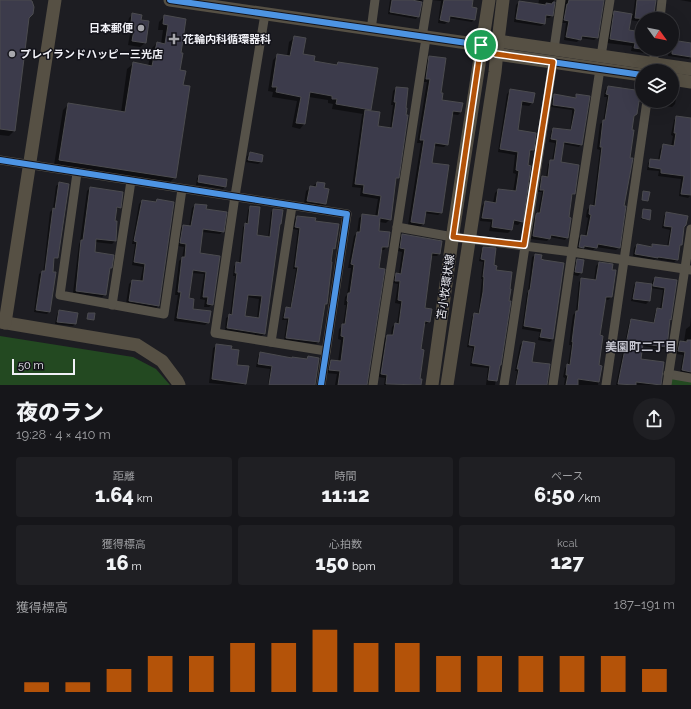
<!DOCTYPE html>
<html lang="ja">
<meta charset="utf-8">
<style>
:root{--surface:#16161a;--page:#1f1f23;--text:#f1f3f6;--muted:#9e9fa2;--line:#353539;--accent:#b45309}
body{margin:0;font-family:Raleway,"Noto Sans JP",sans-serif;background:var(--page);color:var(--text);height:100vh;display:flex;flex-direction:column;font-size:15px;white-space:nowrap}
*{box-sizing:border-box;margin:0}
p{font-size:13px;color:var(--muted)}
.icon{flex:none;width:22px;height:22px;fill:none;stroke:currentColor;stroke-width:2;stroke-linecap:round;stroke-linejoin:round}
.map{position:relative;height:385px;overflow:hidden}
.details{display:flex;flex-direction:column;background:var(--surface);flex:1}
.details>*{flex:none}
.needle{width:26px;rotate:123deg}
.tools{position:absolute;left:635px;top:12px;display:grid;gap:8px}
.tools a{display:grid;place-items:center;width:44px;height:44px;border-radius:50%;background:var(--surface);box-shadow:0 4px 16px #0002,0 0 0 1px var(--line);font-size:20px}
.scale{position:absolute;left:12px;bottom:10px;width:63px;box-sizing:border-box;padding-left:4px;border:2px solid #f1f1f7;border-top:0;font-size:11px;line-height:14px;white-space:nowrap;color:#f1f1f7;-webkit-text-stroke:3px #13131a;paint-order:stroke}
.pin{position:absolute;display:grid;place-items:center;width:34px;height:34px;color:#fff;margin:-17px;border:2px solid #fff;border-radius:50%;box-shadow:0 1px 4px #0007}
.round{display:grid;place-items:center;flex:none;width:42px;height:42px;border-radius:21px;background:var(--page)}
.overview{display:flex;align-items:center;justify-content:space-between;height:68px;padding:0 16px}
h1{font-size:22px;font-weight:800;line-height:30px}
.metrics{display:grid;grid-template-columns:repeat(3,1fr);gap:6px;height:68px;padding:4px 16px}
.metrics div{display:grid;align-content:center;border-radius:4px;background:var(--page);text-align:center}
.metrics b{font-size:20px;font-weight:800}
.metrics small{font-size:11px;font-weight:400}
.metrics p{font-size:11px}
.chart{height:112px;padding:8px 16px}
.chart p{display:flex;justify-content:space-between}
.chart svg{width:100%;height:72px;margin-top:4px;stroke:var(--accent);stroke-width:6}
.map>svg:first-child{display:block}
.green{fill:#234921}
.shadow{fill:#0007;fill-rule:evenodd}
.building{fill:#3c3b4b;stroke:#4b4b4f;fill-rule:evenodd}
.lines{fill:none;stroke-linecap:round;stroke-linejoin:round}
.street{stroke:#565249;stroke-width:9}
.secondary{stroke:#565044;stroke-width:13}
.cycleway-casing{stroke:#13131a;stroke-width:8}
.cycleway{stroke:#4d94e3;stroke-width:6}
.route-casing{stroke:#fff;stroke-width:8}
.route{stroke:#b45309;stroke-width:5}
.poi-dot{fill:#a7a7ac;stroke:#13131a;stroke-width:1.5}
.labels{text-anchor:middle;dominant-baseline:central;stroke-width:3;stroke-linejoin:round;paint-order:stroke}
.poi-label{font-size:11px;font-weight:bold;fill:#f1f1f7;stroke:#13131a;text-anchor:start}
.street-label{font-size:11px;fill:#f1f1f7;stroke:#13131a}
.neighbourhood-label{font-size:12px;font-weight:bold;fill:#c3c3cd;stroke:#13131a}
</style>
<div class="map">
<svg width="691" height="385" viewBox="0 0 691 385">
<rect width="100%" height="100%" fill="#1d1d22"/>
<g class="green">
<polygon points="0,336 133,357 156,369 170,385 0,385"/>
<polygon points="668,374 691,378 691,385 667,385"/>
</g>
<g class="shadow">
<polygon points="0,0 26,0 28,17 14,131 9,136 0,135"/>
<polygon points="390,0 422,0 418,16 416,19 388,14"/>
<polygon points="432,0 472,0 470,8 474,19 472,22 448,18 448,21 445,24 438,23 441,1"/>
<polygon points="539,0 554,0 552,16 549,18 545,18 544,24 541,26 514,22 516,5 519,2 538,5"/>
<polygon points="564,0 603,0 597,38 594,40 580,38 577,42 564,40 566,23 562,23"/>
<polygon points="635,0 655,0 652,19 642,19 642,22 630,20 628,31 642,33 642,49 648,49 644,53 631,51 632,46 607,43 611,16 615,12 633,15"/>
<polygon points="680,0 691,0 691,2"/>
<polygon points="133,14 140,21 145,43 140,47 128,45 131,28 127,27 129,18"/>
<polygon points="165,16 180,54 179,71 182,86 175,177 169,183 54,165 63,110 68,105 121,113 127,69 133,64 148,66 152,48 157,43 161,44 163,30 158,30 159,22"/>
<polygon points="294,38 302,54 313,62 336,66 338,63 370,109 368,112 377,127 390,129 393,105 391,105 393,91 396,88 398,177 394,181 390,219 386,223 379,222 378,231 387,246 384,250 380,250 346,385 335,385 337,374 326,373 328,365 331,361 338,362 341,340 338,339 339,329 343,325 346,305 344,305 345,297 347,295 351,268 348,268 354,236 357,233 359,218 363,215 375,217 378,199 360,196 361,188 352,187 362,115 363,114 332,109 333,104 328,103 328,100 309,97 304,124 300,129 292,127 297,101 272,97 273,92 268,91 273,60 278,55 287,56 289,42"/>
<polygon points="672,41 691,44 691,56 689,59 668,56 669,49 672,49"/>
<polygon points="430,57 440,94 440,101 461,112 458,115 451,114 447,144 444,147 434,146 431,164 442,212 438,215 424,213 423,224 420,227 408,225 421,143 417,143 427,82 423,82 427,60"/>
<polygon points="608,87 640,101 637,104 633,117 619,247 616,250 596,247 593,250 582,248 580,250 576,250 578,239 581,236 585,237 588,218 586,217 587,210 590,207 593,207 600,150 597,149 600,124 603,122 607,97 604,97 605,90"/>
<polygon points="510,91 532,103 529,106 521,105 517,131 533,150 529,154 522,221 518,225 512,224 511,230 508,233 489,231 491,222 480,221 482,206 485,202 493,203 495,193 498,190 513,192 516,174 513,173 515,155 498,152 507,94"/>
<polygon points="577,95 581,144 579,147 563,144 560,163 574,194 571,197 568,218 567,237 565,240 550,237 547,241 531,239 534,219 538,214 542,192 538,192 540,180 542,177 546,178 548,164 552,161 555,143 549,142 551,131 554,129 570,131 572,113 572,110 551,107 552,98 554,96 574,98"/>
<polygon points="672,98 676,98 675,104 672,107 659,105 660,101 672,101"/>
<polygon points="677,117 691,119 691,195 688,198 679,196 681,179 658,176 659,171 647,170 648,163 651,160 658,161 660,149 663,146 671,147 673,136 671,135 674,120"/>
<polygon points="250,154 261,162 258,164 246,162 247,156"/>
<polygon points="200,176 225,186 223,189 196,185 197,178"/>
<polygon points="317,183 325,203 321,207 304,204 306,191"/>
<polygon points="59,184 57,258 53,260 49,312 47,314 34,312 39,274 43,272 44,266 50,212 53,209 56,186"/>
<polygon points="90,188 120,207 116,210 114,222 116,222 115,241 112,244 95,242 93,253 111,268 109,270 105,294 102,297 73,293 79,244 80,242 87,191"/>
<polygon points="142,201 155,202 157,201 158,306 155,309 126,304 129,284 132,281 140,282 143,267 132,265 135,244 132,244 139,204"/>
<polygon points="195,205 205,210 223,231 220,234 202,232 199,254 219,256 212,304 209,307 204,307 205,300 200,299 204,274 191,273 188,299 192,309 208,322 205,325 174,321 178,295 175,295 178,270 179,261 182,258 184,247 178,246 180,229 183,226 189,227 192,208"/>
<path d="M250 207 256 236 268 238 271 212 273 210 280 224 278 226 264 334 261 336 225 331 226 318 230 316 235 276H233L234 266 237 263H239L243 227 246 224 248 210ZM247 297 259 299 257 319 244 317Z"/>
<polygon points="644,210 649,219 648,220 641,219"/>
<polygon points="666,213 683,227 681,245 678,247 677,259 674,262 655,259 654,260 633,256 634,248 637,245 650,247 653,245 667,247 670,230 662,228 664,216"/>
<polygon points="297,217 314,222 334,248 331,251 326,304 324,306 318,342 316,344 284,340 287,320 282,320 284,311 286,308 290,308 296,269 293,269 298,230 293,229 294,220"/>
<polygon points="402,235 439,254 437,256 430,256 424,309 429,321 426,324 424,324 420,350 418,380 421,380 420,385 384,385 385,378 378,377 384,339 387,336 391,336 392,327 395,324 397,324 400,304 395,303 398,284 393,283 394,277 397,274 399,274 402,252 398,251 400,238"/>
<polygon points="484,248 493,266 498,366 495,385 486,385 488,368 470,366 473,348 467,347 472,317 475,314 478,315 482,279 481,279 483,262 479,261 481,251"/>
<polygon points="535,255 540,259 553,339 550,342 538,340 540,332 522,329 527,293 528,292 532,257"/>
<polygon points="577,260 583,261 581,273 578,276 573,275 575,263"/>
<polygon points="599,263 611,297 608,300 605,299 599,336 597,366 601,366 598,385 564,385 565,378 563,377 565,368 568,365 571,345 569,345 571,329 573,315 576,312 579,282 582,279 594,281 596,266"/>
<polygon points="655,278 676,281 670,319 669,320 666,347 663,349 642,346 640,360 663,363 660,385 616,385 629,323 631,320 653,323 655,312 657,309 660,309 663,290 651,288 649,301 646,304 631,301 634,285 636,283 652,285 652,281"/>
<polygon points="59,311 75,324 73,326 55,324 57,314"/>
<polygon points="691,317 691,375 680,373 683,355 676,354 677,345 680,342 684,342 686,329 690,326"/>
<polygon points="523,342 531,362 546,385 515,385 517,371 515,371 520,345"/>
<polygon points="217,345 230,350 236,366 246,383 244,385 229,385 209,383 213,348"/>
<polygon points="260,353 291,359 306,359 308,357 314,385 268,385 270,369 256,367 258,356"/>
</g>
<g class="building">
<polygon points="0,0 30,0 32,1 34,7 33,14 29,18 15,131 0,129"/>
<polygon points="392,0 412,0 422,2 419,17 390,12"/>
<polygon points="444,0 473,0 472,7 477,8 475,20 450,16 449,22 440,20"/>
<polygon points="569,0 604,0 598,38 582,36 581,40 566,37 569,21 564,20 567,4 568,4"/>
<polygon points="637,0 656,0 653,19 635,18"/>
<polygon points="519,1 546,5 546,3 552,4 553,2 555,2 553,16 546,15 545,24 516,19"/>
<polygon points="614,11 632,14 629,30 642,32 642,49 634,48 635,43 610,39"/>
<polygon points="132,13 142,15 141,20 149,21 146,43 132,41 135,24 131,23"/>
<polygon points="164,15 186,19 181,53 183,53 180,70 186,71 183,85 190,86 176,178 59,160 68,103 125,112 133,62 152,66 157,42 165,44 168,25 163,24"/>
<polygon points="294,36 306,38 303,54 315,56 314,61 337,65 338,62 378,68 371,110 336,104 337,99 332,99 332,96 310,92 305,124 296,123 301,97 276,92 277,87 272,87 277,54 290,56"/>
<polygon points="672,40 691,43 691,57 672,54"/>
<polygon points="429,56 446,58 441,93 443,93 442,100 463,103 461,112 453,111 448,145 435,143 432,163 449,165 442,213 426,211 424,224 411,222 424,140 420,140 430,79 426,79"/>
<polygon points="608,86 642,91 642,98 641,101 639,101 637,114 634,116 632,130 634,130 630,158 633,158 624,206 626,206 620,248 598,244 597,248 584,246 584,248 579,247 581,235 587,236 591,215 589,214 590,205 595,206 602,147 600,147 603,120 605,120 609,95 606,94"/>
<polygon points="396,87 408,88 406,108 407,108 406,115 408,115 399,178 396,178 391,220 380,218 379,231 390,232 388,247 382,247 379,268 385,269 367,385 338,385 340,371 329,370 331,360 341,361 344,337 341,336 342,324 345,324 348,302 347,301 348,293 350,293 354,265 351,264 357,232 360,232 362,214 378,216 381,196 363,193 364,185 355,184 365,110 380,112 378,126 392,128 396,102 394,102"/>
<polygon points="510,89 535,93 533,103 522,101 518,130 536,133 534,150 530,150 528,165 531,166 523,222 514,220 512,230 492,227 493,219 482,218 485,201 496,203 498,189 516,191 519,171 516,170 518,152 500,149"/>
<polygon points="554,94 576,98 576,94 590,96 582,145 564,142 561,162 579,165 575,194 572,194 569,217 571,218 568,238 551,235 550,239 533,236 536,215 537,213 540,213 544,190 540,190 542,176 548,177 550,160 554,160 557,140 551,139 553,128 571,130 575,110 574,108 553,105"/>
<polygon points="676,116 691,118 691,195 681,194 684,176 661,173 661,169 649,167 650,159 660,160 663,144 674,146 676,133 674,133"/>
<polygon points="250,152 263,155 262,162 248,160"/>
<polygon points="199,175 227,179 226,187 198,182"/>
<polygon points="59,182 69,184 58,258 54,258 53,272 56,272 50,312 36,310 42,271 45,271 46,263 53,208 55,209"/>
<polygon points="317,182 325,183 324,188 329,189 326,204 307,201 310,186 316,187"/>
<polygon points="90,187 123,192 121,208 117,207 115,221 117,221 116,241 96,239 95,252 114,255 112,268 110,268 106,295 76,291 81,240 83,240"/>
<polygon points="643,191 650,192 648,201 642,200"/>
<polygon points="157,199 174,202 159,306 129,301 132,280 143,281 145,264 134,262 137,242 134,241 142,200 156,202"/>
<polygon points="195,204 207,205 206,209 227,212 224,232 203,229 200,253 220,256 213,305 207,304 208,297 203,297 206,272 193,270 189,298 194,299 193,309 211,311 209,323 177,318 181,292 178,292 181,266 182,257 185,257 186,244 180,243 183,225 191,226"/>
<path d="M250 206 260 207 257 235 270 237 273 209 283 210 281 224H280L265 334 227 328 229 314 232 315 237 273H235L236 262 241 263 245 223 248 224ZM248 295 262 296 259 318 245 316Z"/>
<polygon points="643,209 651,210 650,220 642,218"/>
<polygon points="666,212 688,216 686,225 684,227 682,245 680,245 678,260 658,257 658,258 635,254 637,244 652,247 652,244 669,246 672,227 664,226"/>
<polygon points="297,216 316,218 315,221 339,224 335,249 333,248 331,262 332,262 327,304 325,304 319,342 286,338 289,318 284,318 286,307 291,308 298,267 295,267 300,228 295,227"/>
<polygon points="402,234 442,241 440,254 432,253 425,308 432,309 430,322 425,321 421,349 424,350 420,379 422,379 421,385 386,384 387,375 381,374 387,335 393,335 395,323 399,324 402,301 398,300 400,281 395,281 396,273 401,274 405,249 400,248"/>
<polygon points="483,247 496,248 494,265 497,266 496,270 512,272 510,289 511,289 509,301 511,301 501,365 500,365 497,381 488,380 490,366 472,363 475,346 469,345 474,313 479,314 483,292 484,277 483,277 485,260 481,259"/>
<polygon points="535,254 542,255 541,259 544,260 564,263 553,339 540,337 542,329 524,326 529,290 530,290"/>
<polygon points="577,259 584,260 582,273 575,272"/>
<polygon points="599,262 613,264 612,270 616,270 612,297 606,297 600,335 603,336 599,365 602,366 599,382 578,379 578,385 566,385 568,375 566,375 567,364 570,365 573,342 572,342 574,326 576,311 578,311 581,278 596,280"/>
<polygon points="655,277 677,280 671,320 670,319 667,347 643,344 641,359 664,362 661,385 636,382 636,385 618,384 631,319 654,323 657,308 662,309 665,288 653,286"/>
<polygon points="636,282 652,284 650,301 633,299"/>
<polygon points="59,310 78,313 76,324 57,322"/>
<polygon points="88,313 95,313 94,320 87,319"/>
<polygon points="687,340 691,340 691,372 682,370 685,352 678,351 680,341 687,342"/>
<polygon points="523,341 535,343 532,362 550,364 547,385 516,385 519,369 517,369"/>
<polygon points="216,344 232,346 231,349 239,350 237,365 249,366 246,384 212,379"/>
<polygon points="260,352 292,358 292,357 307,359 308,356 319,358 315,385 269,385 272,366 258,364"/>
</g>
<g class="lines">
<g class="street">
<polyline points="265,14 235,196 215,333 326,351"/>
<polyline points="660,19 662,0"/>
<polyline points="371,30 375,0"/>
<polyline points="422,37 428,0"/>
<polyline points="554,49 561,0"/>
<polyline points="601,56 610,0"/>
<polyline points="652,71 655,49"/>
<polyline points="0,160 347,214 321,385"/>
<polyline points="77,173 60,295 164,314 182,189"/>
<polyline points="397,227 453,237 572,252 691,270"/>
<polyline points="112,305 131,181"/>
<polyline points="271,342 292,206"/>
<polyline points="668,374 691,378"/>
<polyline points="373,385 426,38"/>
<polyline points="504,385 553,62"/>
<polyline points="553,385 572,252 600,69"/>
<polyline points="606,385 647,101"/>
<polyline points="667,385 691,229"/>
</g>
<g class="secondary">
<polyline points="170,0 481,45 496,54 642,75"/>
<polyline points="491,43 498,41 691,69"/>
<polyline points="672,79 691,82"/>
<polyline points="0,322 137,345 162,361 177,381 179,385"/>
<polyline points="5,323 55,0"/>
<polyline points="432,385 454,226 489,0"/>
<polyline points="447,385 495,72 498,41 503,0"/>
</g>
<g class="cycleway-casing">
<g id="cycleway">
<polyline points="170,0 481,45 496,54 642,75"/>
<polyline points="0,160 347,214 321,385"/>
</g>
</g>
<use href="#cycleway" class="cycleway"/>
</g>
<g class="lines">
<g class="route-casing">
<polygon id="route" points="481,45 496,54 553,62 524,245 453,237"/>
</g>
<use href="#route" class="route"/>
</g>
<g class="poi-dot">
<circle cx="141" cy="28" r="4"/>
<path d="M172 33h4v4h4v4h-4v4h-4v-4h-4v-4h4z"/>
<circle cx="12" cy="54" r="4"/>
</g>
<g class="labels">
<g class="poi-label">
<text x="133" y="28" text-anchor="end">日本郵便</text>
<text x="183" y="39">花輪内科循環器科</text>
<text x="20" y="54">プレイランドハッピー三光店</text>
</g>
<g class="street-label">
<text transform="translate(446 287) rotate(-82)">苫小牧環状線</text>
</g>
<g class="neighbourhood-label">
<text x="641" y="347">美園町二丁目</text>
</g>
</g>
</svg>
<div class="tools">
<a><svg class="needle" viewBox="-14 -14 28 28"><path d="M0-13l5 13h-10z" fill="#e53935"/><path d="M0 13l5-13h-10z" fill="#9e9fa2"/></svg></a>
<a><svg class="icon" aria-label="layers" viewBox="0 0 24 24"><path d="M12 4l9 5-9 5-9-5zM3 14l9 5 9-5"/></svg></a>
</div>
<div class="scale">50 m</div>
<div class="pin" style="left:481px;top:45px;background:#1e9e55"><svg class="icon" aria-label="arrive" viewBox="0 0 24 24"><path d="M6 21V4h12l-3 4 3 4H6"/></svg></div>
</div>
<section class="details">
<div class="overview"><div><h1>夜のラン</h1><p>19:28 · 4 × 410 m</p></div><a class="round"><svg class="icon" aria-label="share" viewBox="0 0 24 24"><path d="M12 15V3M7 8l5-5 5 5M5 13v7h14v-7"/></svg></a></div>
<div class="metrics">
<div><p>距離</p><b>1.64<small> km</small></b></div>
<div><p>時間</p><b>11:12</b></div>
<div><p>ペース</p><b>6:50<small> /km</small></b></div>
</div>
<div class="metrics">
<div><p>獲得標高</p><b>16<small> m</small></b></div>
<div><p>心拍数</p><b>150<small> bpm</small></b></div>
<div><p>kcal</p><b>127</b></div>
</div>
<div class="chart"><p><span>獲得標高</span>187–191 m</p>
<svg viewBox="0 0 160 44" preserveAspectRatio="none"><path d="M5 44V38M15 44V38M25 44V30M35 44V22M45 44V22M55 44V14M65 44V14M75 44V6M85 44V14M95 44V14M105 44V22M115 44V22M125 44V22M135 44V22M145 44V22M155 44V30"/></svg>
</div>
</section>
